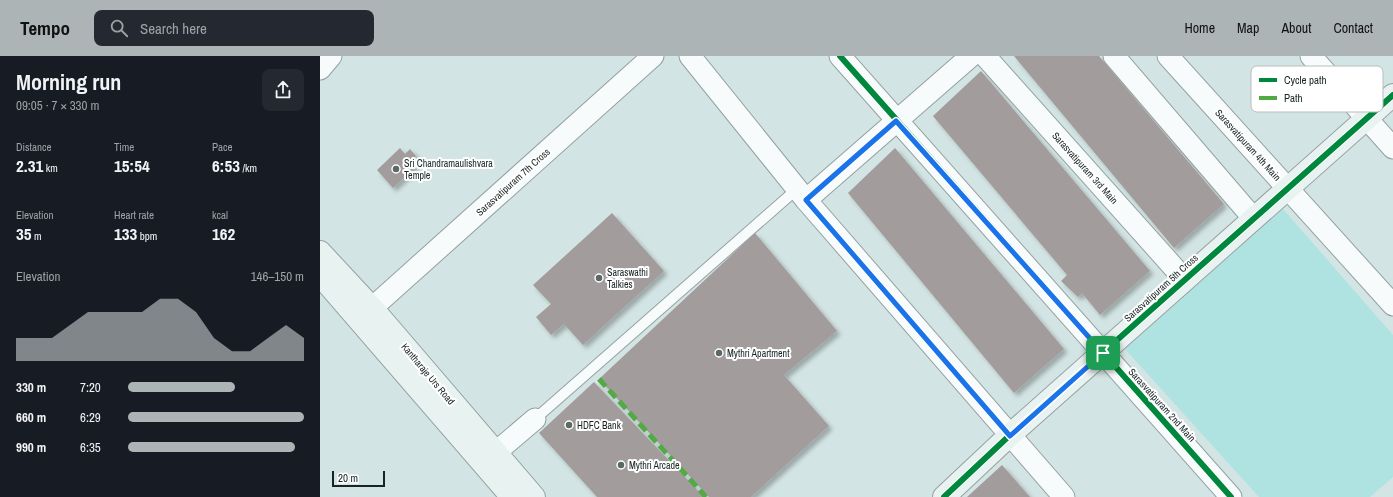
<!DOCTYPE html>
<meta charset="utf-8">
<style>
:root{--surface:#171b24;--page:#242831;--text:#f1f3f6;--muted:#9ea1a6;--accent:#adb4b6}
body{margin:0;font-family:"Archivo Narrow",sans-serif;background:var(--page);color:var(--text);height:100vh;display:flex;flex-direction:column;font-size:15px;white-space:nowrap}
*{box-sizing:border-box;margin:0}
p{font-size:13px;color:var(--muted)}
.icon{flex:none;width:22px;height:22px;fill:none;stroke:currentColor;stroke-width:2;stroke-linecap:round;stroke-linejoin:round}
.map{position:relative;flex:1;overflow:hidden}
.drawer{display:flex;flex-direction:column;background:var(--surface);width:320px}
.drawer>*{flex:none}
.scale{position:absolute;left:12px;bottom:10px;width:53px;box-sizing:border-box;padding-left:4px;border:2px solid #192525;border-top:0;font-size:11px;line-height:14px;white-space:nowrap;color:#192525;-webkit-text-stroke:3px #fff;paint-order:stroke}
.pin{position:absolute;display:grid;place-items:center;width:34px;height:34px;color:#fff;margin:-17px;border-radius:8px;box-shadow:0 2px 6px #0006}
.round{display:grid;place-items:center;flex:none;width:42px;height:42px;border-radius:8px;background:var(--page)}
.overview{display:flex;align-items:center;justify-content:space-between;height:68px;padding:0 16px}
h1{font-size:22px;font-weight:700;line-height:30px}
.figures{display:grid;grid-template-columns:repeat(3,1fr);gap:6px;height:68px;padding:4px 16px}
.figures div{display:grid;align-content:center}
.figures b{font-size:17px;font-weight:700}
.figures small{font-size:11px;font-weight:400}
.figures p{font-size:11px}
.chart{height:112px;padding:8px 16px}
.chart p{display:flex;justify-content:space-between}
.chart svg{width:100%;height:72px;margin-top:4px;fill:var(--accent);opacity:.7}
ul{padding:0 16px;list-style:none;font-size:13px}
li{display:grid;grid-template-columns:64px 48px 1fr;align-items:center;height:30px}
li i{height:10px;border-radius:5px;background:var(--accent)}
header{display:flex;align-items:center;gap:24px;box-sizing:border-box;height:56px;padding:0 20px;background:var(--accent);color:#111}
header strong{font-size:19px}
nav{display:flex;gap:22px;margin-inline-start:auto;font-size:14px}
.search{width:280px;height:36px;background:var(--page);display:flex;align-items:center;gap:10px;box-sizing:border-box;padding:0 14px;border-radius:8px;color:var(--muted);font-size:15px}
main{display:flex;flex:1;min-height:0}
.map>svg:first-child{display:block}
.green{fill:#afe3e1}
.building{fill:#a39c9c;filter:url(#shadow)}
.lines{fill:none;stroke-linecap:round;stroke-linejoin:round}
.lane-casing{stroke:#94a2a1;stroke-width:12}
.street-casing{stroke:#94a2a1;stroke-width:23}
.secondary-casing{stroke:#94a2a1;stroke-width:24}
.lane{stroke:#f8fbfb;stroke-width:10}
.street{stroke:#f8fbfb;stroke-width:21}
.secondary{stroke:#e8f2f1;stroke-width:22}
.quiet{stroke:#52aa44;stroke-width:5;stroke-dasharray:10 5;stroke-linecap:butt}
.cycleway-casing{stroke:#fff;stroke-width:8}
.cycleway{stroke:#00873e;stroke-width:6}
.route-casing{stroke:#fff;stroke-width:8}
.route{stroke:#1a73e8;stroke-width:5}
.poi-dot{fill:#5a6868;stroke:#fff;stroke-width:1.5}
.labels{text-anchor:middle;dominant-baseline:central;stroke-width:4;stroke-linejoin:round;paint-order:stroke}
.street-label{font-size:10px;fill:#192525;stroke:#fff}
.poi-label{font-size:10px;fill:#192525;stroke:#fff;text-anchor:start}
.key{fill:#fff;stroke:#babebe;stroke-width:1}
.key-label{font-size:11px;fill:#192525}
</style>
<header>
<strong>Tempo</strong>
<div class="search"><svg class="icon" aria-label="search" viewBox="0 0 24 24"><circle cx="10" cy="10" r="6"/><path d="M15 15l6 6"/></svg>Search here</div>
<nav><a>Home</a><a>Map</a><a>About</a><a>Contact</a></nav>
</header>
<main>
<section class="drawer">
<div class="overview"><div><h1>Morning run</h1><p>09:05 · 7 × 330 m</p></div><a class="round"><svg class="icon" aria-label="share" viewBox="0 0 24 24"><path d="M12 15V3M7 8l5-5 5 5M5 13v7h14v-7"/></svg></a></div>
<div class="figures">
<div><p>Distance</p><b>2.31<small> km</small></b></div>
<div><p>Time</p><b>15:54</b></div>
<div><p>Pace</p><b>6:53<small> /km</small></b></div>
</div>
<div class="figures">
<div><p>Elevation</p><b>35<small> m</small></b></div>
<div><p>Heart rate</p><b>133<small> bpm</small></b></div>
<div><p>kcal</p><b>162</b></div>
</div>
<div class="chart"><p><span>Elevation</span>146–150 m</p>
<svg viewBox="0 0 160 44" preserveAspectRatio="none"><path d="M0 44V30L10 30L20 30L30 22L40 14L50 14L60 14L70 14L80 6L90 6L100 14L110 30L120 38L130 38L140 30L150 22L160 30V44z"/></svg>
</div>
<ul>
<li><b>330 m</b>7:20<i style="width:61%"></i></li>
<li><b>660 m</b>6:29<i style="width:100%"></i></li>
<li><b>990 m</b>6:35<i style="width:95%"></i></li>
</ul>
</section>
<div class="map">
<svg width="1073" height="441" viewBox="0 0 1073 441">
<defs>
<filter id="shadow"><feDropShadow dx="3.5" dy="3.5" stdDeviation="2" flood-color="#0004"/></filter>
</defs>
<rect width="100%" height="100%" fill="#d2e4e3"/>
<polygon class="green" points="963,153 1073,279 1073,421 1050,441 939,441 805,293"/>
<g class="building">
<polygon points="694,0 779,0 904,148 854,192"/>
<polygon points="661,15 830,215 780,259 762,237 758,241 741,225 747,219 613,60"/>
<polygon points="80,92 85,98 90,93 96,100 90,106 95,111 73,132 57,114"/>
<polygon points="575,92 744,293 694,337 528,137"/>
<polygon points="292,157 344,215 263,289 244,268 231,279 216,261 231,248 213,229"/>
<polygon points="435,177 517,275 464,319 509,370 431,441 389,441 279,323"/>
<polygon points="274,326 384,441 277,441 219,377"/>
<polygon points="682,409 710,441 647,441"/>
</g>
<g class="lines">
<g class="lane-casing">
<polyline id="lane" points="215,363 477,133"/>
</g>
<g class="street-casing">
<g id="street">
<polyline points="370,0 486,144 744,441"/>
<polyline points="520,0 911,441"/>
<polyline points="665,0 865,224"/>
<polyline points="794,0 934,163"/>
<polyline points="848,0 1073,249"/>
<polyline points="991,0 1073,92"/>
<polyline points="0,13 11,0"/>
<polyline points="486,144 651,0"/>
<polyline points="52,252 333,0"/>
<polyline points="175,397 215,363"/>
</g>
</g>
<g class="secondary-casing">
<g id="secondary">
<polyline points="0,196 52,252 214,441"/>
<polyline points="0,219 192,441"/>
<polyline points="624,441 690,379 1073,39"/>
</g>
</g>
<use href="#lane" class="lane"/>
<use href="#street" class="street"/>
<use href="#secondary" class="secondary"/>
<polyline class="quiet" points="279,323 386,441"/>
<g class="cycleway-casing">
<g id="cycleway">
<polyline points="520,0 911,441"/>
<polyline points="624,441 690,379 1073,39"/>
</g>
</g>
<use href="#cycleway" class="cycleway"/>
</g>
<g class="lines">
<g class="route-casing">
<polygon id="route" points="576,65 783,297 690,380 486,144"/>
</g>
<use href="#route" class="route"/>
</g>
<g class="poi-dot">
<circle cx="76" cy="113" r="4"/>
<circle cx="279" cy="222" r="4"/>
<circle cx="399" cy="297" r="4"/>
<circle cx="249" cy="369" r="4"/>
<circle cx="301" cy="409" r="4"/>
</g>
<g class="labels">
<g class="street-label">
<text transform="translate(928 89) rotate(48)">Sarasvatipuram 4th Main</text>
<text transform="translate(765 112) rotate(48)">Sarasvatipuram 3rd Main</text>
<text transform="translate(193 126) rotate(-42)">Sarasvatipuram 7th Cross</text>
<text transform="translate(841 232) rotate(-42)">Sarasvatipuram 5th Cross</text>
<text transform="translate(108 318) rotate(50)">Kantharaje Urs Road</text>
<text transform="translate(842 349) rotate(48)">Sarasvatipuram 2nd Main</text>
</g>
<g class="poi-label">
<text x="84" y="107">Sri Chandramaulishvara<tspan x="84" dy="12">Temple</tspan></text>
<text x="287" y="216">Saraswathi<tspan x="287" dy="12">Talkies</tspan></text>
<text x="407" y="297">Mythri Apartment</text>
<text x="257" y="369">HDFC Bank</text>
<text x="309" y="409">Mythri Arcade</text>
</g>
</g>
<rect x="931" y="10" width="132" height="46" rx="6" class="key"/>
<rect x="939" y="22" width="18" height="4" fill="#00873e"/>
<rect x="939" y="40" width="18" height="4" fill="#52aa44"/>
<g class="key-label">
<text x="964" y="28">Cycle path</text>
<text x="964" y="46">Path</text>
</g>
</svg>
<div class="scale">20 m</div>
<div class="pin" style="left:783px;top:297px;background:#1e9e55"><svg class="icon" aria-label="arrive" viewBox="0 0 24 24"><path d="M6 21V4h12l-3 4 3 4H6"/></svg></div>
</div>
</main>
